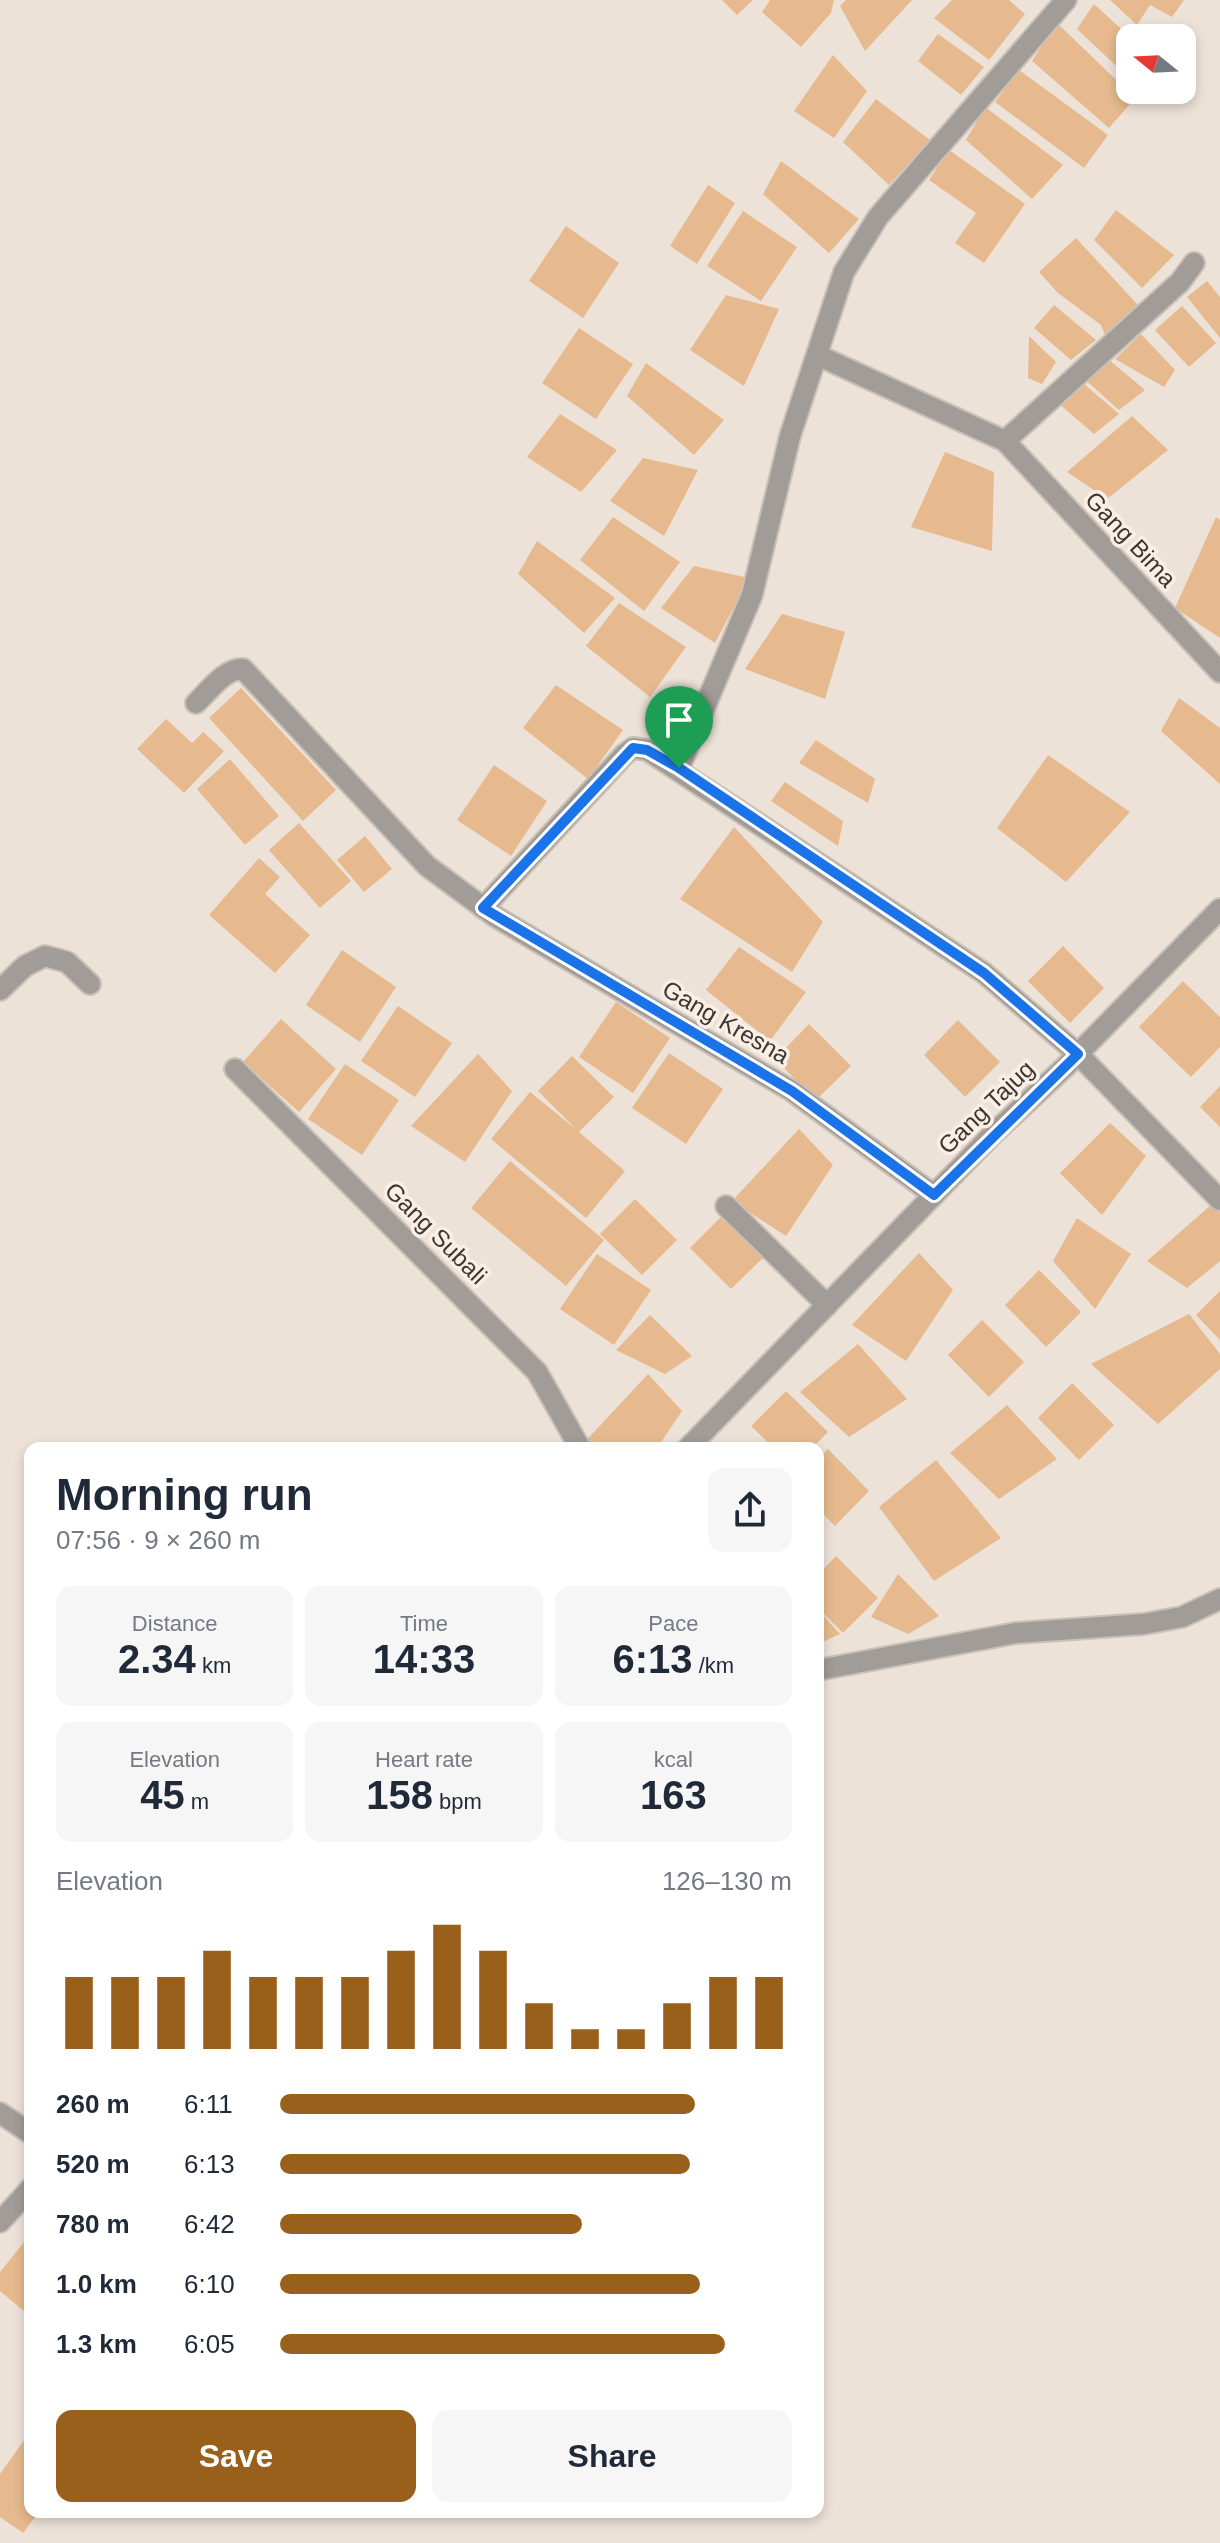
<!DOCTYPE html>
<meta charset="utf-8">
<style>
:root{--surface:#fff;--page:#f6f6f7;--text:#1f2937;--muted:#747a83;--accent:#98601a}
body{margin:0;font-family:Arial,sans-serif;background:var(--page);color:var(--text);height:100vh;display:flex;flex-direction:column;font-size:30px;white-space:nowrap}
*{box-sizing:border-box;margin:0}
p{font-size:26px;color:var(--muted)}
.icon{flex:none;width:44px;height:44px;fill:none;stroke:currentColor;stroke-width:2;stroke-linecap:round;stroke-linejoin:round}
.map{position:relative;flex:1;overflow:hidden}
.side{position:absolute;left:24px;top:1442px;width:800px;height:1076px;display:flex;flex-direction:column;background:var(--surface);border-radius:16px;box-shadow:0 4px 12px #0003}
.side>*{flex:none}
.needle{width:52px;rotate:288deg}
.fabs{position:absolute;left:1116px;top:24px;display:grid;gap:16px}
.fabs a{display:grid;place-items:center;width:80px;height:80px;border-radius:16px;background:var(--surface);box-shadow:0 4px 12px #0003;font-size:40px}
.pin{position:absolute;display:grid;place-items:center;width:68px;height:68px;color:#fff;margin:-82px -34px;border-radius:50% 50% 50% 0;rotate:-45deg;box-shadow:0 0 8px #0007}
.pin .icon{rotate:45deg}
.round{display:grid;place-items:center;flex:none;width:84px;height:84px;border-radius:16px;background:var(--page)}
.head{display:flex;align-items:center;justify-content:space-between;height:136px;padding:0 32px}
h1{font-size:44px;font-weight:700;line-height:60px}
.metrics{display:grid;grid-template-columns:repeat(3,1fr);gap:12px;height:136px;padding:8px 32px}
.metrics div{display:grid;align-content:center;border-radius:16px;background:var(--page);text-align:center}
.metrics b{font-size:40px;font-weight:700}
.metrics small{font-size:22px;font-weight:400}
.metrics p{font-size:22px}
.chart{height:224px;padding:16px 32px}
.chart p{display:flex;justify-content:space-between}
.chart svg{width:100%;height:144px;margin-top:8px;stroke:var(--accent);stroke-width:6}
.button{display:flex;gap:16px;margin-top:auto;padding:16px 32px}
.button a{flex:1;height:92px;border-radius:16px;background:var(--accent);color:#fff;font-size:32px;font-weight:700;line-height:92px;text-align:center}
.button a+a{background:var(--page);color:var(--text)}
ul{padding:0 32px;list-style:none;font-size:26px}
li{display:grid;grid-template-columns:128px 96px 1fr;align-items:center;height:60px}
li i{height:20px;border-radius:10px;background:var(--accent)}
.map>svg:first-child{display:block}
.building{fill:#e6ba8e}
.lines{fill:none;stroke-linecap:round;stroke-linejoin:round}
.minor-casing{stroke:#c9c0b7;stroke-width:24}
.minor{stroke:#a19c98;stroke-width:20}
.route-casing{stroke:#fff;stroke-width:16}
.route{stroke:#1a73e8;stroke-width:10}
.labels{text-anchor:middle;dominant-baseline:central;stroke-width:7;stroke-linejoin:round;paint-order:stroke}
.street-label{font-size:24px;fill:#3b3733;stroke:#fbefe5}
</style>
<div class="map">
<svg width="1220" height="2543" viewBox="0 0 1220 2543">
<rect width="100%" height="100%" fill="#ede2d8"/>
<g class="building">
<polygon points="722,0 753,0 737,15"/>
<polygon points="770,0 834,0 831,13 801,47 762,12"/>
<polygon points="846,0 912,0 865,51 840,6"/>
<polygon points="952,0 1009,0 1025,14 989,60 934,18"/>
<polygon points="1110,0 1184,0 1172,17 1150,5 1137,25"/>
<polygon points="1094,4 1130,37 1130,79 1077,29"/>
<polygon points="1057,23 1135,98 1109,128 1032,61"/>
<polygon points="938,34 984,67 961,95 918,61"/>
<polygon points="833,55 867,91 834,138 794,111"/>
<polygon points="1019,70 1108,135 1084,168 995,102"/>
<polygon points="876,99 930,140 889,185 843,142"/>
<polygon points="985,107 1063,165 1032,199 966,140"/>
<polygon points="949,150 1025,204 984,263 955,243 976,213 929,180"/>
<polygon points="781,161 859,219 829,253 763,194"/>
<polygon points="708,185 735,203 697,264 670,246"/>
<polygon points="1116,210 1174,255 1142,288 1094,240"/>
<polygon points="743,211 797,247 761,301 707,266"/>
<polygon points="566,226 619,263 583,318 529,281"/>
<polygon points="1076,238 1138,305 1105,335 1101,325 1058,293 1039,272"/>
<polygon points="1207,281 1220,297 1220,338 1187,297"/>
<polygon points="726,295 779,309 744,386 690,350"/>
<polygon points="1054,305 1096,340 1071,360 1034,328"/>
<polygon points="1182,306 1216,343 1189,367 1155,330"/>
<polygon points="579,328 633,364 596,419 542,383"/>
<polygon points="1141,334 1175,370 1164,387 1115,359"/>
<polygon points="1029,336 1056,362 1042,384 1028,378"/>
<polygon points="1102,354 1145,390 1119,410 1082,377"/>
<polygon points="646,363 724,420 694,455 627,396"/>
<polygon points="1077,378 1119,414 1094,434 1056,401"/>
<polygon points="560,414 617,450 581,492 527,457"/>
<polygon points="1132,416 1168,450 1107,499 1067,472"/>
<polygon points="945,452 994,472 992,551 911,527"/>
<polygon points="643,458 698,470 664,536 610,501"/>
<polygon points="613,517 680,562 644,611 580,560"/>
<polygon points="1216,517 1220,520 1220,638 1175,608"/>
<polygon points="537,541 615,598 584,633 518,574"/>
<polygon points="694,566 749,578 715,643 661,608"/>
<polygon points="619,603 686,647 650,697 586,646"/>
<polygon points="782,614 845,632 825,699 745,669"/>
<polygon points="556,685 623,730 588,779 523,728"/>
<polygon points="241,688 336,790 303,821 209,718"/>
<polygon points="1179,698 1220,728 1220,784 1161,731"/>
<polygon points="166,719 192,743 203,732 224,751 184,793 137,749"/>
<polygon points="816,740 875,779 868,803 799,763"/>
<polygon points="1048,755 1130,812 1066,882 997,828"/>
<polygon points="230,759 279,816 245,845 197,789"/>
<polygon points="494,765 547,801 511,856 457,820"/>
<polygon points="785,782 843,821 838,846 771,801"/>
<polygon points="299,823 351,881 320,908 269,850"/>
<polygon points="734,827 823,922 792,972 680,899"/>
<polygon points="365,836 392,869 364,892 337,860"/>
<polygon points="259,858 280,877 265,894 310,935 275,973 209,915"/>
<polygon points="1063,946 1104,988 1070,1023 1028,981"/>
<polygon points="739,947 806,992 770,1041 706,990"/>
<polygon points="342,950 396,987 360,1042 306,1005"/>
<polygon points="1183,981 1220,1017 1220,1047 1191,1077 1139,1027"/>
<polygon points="616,1002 670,1038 633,1093 579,1057"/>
<polygon points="398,1006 452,1043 415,1097 361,1061"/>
<polygon points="281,1019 336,1069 299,1112 243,1062"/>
<polygon points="958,1020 1000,1062 965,1097 924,1055"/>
<polygon points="809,1024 851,1066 816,1100 775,1059"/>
<polygon points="669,1053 723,1089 686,1144 632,1108"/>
<polygon points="478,1054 512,1091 465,1162 411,1126"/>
<polygon points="572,1056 614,1097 579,1132 625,1171 586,1218 491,1139 530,1092 577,1130 538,1091"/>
<polygon points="345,1064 399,1100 362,1155 308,1119"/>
<polygon points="1220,1086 1220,1127 1200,1107"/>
<polygon points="1110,1123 1146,1156 1102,1215 1060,1173"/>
<polygon points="799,1129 833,1165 786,1236 732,1201"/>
<polygon points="510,1161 604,1240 566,1286 471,1208"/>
<polygon points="635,1199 677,1240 642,1275 600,1234"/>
<polygon points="1211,1205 1220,1213 1220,1261 1187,1288 1147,1261"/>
<polygon points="725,1213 766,1255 731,1289 690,1248"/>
<polygon points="1077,1218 1131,1254 1095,1309 1053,1261"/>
<polygon points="919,1253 953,1290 906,1361 852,1325"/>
<polygon points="597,1254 651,1290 614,1345 560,1309"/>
<polygon points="1039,1270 1081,1312 1046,1347 1005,1305"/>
<polygon points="1220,1291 1220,1340 1196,1315"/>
<polygon points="1189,1314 1220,1354 1220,1369 1158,1424 1091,1364"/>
<polygon points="650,1315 692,1356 665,1374 616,1350"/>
<polygon points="982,1320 1024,1362 989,1397 948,1355"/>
<polygon points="858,1344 907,1399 849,1437 800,1392"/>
<polygon points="648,1374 682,1411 657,1448 581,1446"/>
<polygon points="1072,1383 1114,1425 1079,1460 1038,1418"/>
<polygon points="786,1391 828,1432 812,1448 774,1448 751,1426"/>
<polygon points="1007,1405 1057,1459 999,1499 950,1453"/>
<polygon points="828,1449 869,1491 835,1526 818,1509 818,1459"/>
<polygon points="936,1460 1001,1538 934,1581 879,1507"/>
<polygon points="836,1556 878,1598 843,1633 818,1608 818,1575"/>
<polygon points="898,1574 939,1616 908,1634 871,1617"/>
<polygon points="818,1610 840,1634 818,1644"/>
<polygon points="25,2241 30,2245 30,2316 0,2291 0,2272"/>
<polygon points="30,2432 30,2512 39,2512 23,2533 0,2517 0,2474"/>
</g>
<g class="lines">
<g class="minor-casing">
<g id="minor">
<polyline points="817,355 1005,441 1220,672"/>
<polyline points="1005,441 1180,282 1194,263"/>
<path d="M196 703C209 691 225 668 243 669L427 866 496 917 792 1091 934 1195"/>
<polyline points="679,768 752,595 790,436 844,272 878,217 1066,0"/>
<polyline points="483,908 625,754 633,748 647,750 984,973 1078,1054 1220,1200"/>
<polyline points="0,990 25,966 45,956 67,962 90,984"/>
<polyline points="235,1069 537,1372 580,1448"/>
<polyline points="726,1206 827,1305"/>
<polyline points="688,1448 994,1133 1065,1067 1220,909"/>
<polyline points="818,1670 1016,1633 1144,1624 1182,1617 1220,1599"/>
<polyline points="0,2113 30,2133"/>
<polyline points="0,2222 30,2189"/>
</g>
</g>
<use href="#minor" class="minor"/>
</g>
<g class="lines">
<g class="route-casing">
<polygon id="route" points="633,748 647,750 679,768 984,973 1078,1054 934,1195 792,1091 483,908"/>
</g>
<use href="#route" class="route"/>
</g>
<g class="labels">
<g class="street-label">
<text transform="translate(1131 539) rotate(47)">Gang Bima</text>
<text transform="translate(726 1022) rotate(30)">Gang Kresna</text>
<text transform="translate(986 1107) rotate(-44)">Gang Tajug</text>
<text transform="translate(436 1233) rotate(45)">Gang Subali</text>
</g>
</g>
</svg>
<div class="fabs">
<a><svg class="needle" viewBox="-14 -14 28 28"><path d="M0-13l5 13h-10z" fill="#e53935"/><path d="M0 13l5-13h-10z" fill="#747a83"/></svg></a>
</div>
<div class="pin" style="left:679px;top:768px;background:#1e9e55"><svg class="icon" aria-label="arrive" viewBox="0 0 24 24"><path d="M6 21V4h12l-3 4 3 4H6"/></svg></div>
<section class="side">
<div class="head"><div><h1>Morning run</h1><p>07:56 · 9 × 260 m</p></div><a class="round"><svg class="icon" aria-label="share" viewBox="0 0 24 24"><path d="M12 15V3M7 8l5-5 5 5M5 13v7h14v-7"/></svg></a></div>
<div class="metrics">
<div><p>Distance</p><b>2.34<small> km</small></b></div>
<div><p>Time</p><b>14:33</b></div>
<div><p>Pace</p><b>6:13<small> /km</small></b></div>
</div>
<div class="metrics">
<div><p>Elevation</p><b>45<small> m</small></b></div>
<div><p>Heart rate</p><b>158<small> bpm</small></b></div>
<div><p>kcal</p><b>163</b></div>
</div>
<div class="chart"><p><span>Elevation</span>126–130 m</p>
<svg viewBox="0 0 160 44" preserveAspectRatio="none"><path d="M5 44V22M15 44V22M25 44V22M35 44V14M45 44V22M55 44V22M65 44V22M75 44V14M85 44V6M95 44V14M105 44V30M115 44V38M125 44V38M135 44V30M145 44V22M155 44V22"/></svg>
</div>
<ul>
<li><b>260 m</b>6:11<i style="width:81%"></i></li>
<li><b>520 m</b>6:13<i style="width:80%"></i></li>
<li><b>780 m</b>6:42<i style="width:59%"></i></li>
<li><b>1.0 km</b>6:10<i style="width:82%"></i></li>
<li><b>1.3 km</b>6:05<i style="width:87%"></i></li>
</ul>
<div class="button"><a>Save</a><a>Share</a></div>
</section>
</div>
